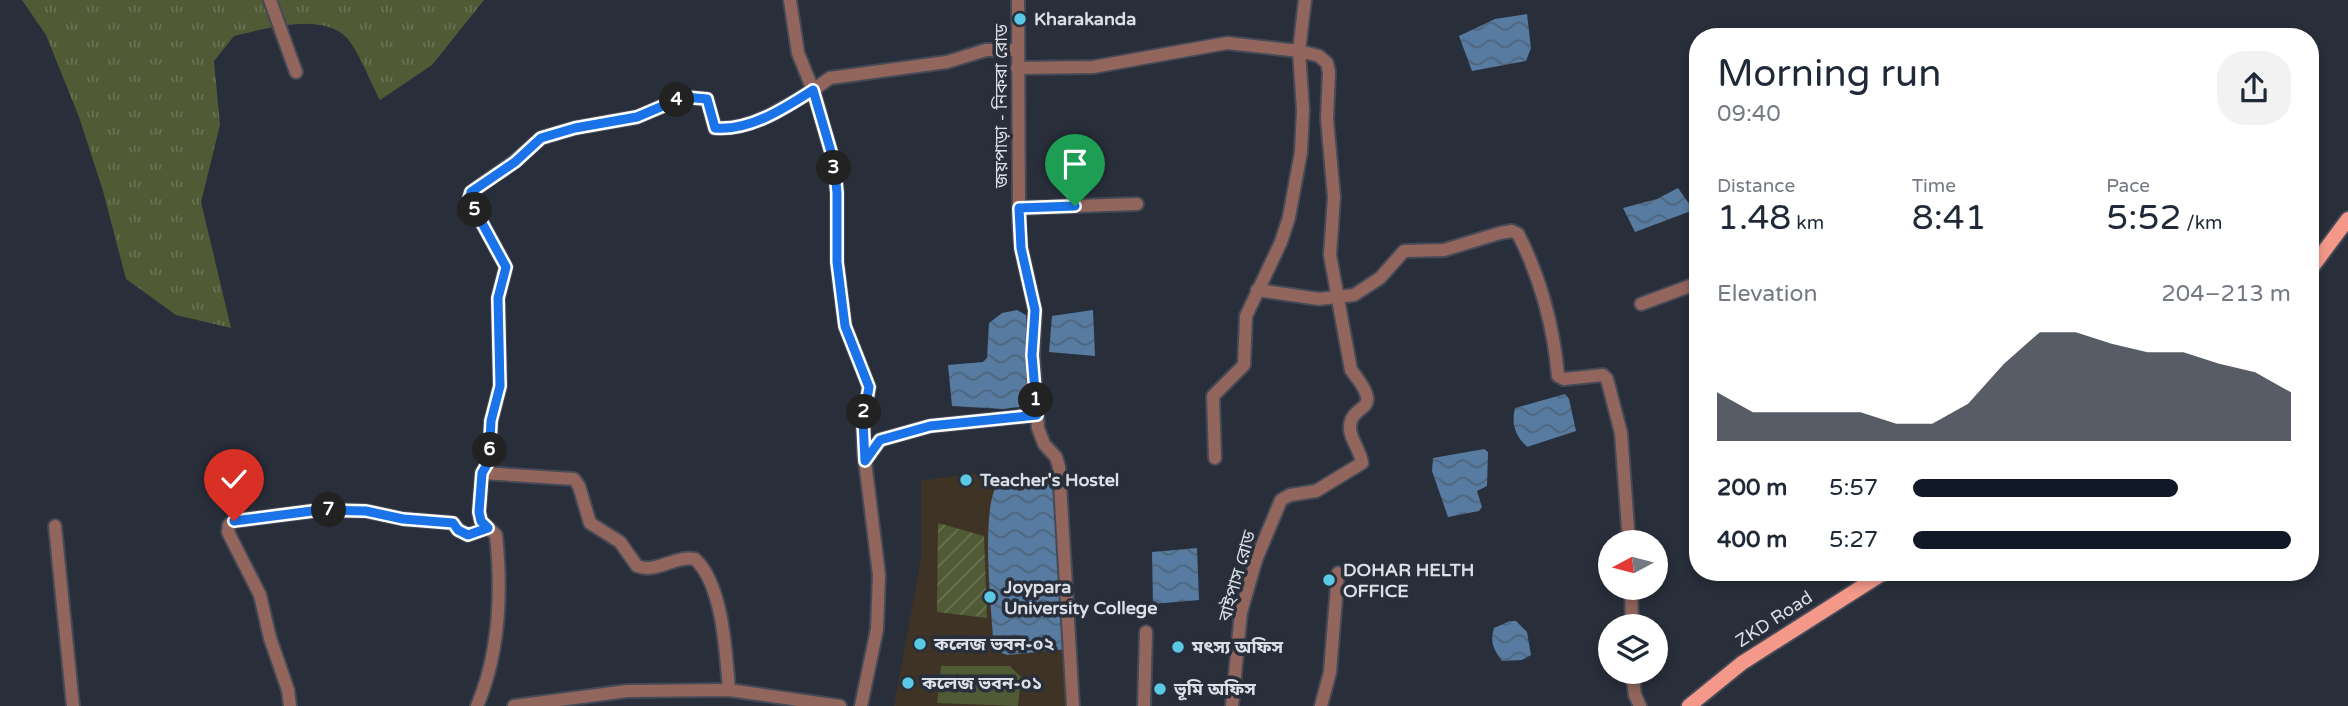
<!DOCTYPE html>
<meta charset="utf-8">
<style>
:root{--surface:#fff;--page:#f2f2f3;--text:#1f2937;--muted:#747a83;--accent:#111827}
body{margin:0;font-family:"Varela Round","Noto Sans Bengali",sans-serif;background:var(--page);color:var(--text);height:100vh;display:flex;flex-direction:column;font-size:26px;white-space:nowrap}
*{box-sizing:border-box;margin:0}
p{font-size:23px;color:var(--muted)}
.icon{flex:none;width:38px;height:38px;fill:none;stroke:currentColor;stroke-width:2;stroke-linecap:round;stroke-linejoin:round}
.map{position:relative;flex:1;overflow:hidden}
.drawer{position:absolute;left:1689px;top:28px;width:630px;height:553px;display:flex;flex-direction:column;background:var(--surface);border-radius:28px;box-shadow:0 4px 10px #0003}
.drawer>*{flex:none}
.needle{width:46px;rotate:263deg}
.tools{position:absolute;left:1598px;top:530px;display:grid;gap:14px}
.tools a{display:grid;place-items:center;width:70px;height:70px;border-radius:50%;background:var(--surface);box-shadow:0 4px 10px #0003;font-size:35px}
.pin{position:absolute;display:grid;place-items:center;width:60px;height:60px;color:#fff;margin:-72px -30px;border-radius:50% 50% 50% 0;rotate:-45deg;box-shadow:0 0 7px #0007}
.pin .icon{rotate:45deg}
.km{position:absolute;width:35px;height:35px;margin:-18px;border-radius:50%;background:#222;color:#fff;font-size:19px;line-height:35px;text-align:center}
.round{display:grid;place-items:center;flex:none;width:74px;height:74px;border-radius:28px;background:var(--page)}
.headline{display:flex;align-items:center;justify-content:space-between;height:119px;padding:0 28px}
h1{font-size:38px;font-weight:600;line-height:52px}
.stats{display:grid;grid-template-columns:repeat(3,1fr);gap:10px;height:119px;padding:7px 28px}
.stats div{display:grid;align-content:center}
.stats b{font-size:35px;font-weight:600}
.stats small{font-size:19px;font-weight:400}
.stats p{font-size:19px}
.chart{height:196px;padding:14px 28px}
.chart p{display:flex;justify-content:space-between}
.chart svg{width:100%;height:126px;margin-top:7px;fill:var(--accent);opacity:.7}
ul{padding:0 28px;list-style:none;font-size:23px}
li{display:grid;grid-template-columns:112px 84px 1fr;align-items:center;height:52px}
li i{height:18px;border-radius:9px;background:var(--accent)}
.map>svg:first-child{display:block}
.education{fill:#3f3325}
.grass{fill:url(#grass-tufts)}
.park{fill:#505b36}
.garden{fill:url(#garden-furrows)}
.water{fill:url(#water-waves)}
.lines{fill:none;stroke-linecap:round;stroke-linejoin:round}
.minor-casing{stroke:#454a56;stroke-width:16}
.major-casing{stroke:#454a56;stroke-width:18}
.minor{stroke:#92655d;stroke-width:12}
.major{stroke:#f4998a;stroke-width:14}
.route-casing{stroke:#fff;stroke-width:14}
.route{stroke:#1a73e8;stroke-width:9}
.poi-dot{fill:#5bc8e6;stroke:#282e3a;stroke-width:2.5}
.labels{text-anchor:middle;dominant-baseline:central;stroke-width:7;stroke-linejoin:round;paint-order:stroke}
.poi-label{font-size:18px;font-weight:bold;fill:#dbdfe7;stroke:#282e3a;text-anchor:start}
.street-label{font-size:18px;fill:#dbdfe7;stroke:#282e3a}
</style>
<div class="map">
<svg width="2348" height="706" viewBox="0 0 2348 706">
<defs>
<pattern id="grass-tufts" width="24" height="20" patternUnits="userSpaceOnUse" patternTransform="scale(1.75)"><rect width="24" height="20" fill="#505b36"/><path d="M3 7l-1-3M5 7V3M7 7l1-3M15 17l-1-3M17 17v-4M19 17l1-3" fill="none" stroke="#697253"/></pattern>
<pattern id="garden-furrows" width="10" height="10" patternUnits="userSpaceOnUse" patternTransform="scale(1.75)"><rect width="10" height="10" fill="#505b36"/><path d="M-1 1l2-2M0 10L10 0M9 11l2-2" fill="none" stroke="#697253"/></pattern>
<pattern id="water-waves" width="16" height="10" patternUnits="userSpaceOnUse" patternTransform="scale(1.75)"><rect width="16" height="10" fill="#577ba1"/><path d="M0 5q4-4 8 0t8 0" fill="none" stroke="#4f657c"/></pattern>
</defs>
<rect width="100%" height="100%" fill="#282e3a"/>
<polygon class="education" points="971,473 1020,480 1056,474 1070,706 894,706 921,559 921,481"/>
<path class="grass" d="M22 0H484L432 65 380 100C371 84 358 49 346 37 320 12 264 29 234 36L214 61 220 125 201 202 231 328 176 315 126 279 103 191 79 117 46 35Z"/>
<polygon class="park" points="941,666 1010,666 1021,677 1018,706 937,703"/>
<polygon class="garden" points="938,523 984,536 987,618 937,612"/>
<g class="water">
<polygon points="1527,14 1531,48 1526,61 1472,71 1459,36 1495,19"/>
<polygon points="1678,188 1690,205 1691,211 1635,232 1623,208 1657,199"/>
<polygon points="1017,310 1026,315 1027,326 1027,406 1003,409 952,406 948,365 983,362 987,358 989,323 1002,313"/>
<polygon points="1093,310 1095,356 1049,352 1052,316"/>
<path d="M1565 394 1569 399 1576 431 1527 447C1515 435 1511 424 1515 408Z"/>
<polygon points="1484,449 1488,452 1487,486 1477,491 1482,507 1479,511 1448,517 1432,471 1433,458"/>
<path d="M1046 481 1054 492 1065 608 1060 610 1061 622H1066L1067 649 1008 655 994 651C992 613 980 515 997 484L1016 483 1018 491 1024 490 1023 482Z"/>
<polygon points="1197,548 1199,600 1153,604 1152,552"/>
<path d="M1510 621H1516L1527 632 1531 655 1522 660 1502 661C1493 649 1490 642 1494 628Z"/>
</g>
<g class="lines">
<g class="minor-casing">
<g id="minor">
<polyline points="270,0 296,72"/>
<polyline points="1018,0 1019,222 1021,248 1035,310 1033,355 1038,428 1044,444 1056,457 1059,467 1073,706"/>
<path d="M1017 68 1093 67 1227 43 1299 51 1319 56 1327 63 1329 72 1327 119 1334 197 1330 255 1351 370C1387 415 1352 401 1350 426 1349 438 1361 451 1362 463L1316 491 1290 495 1281 500 1256 560 1241 612 1232 706"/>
<polyline points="1019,208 1137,204"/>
<path d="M1257 290 1319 299 1354 295 1380 278 1404 251 1444 250 1500 233 1512 231 1518 234C1540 276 1554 328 1558 376L1564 379 1603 375 1607 379 1621 433 1629 542"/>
<polyline points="1641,304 1698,283"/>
<polyline points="1215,458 1213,396 1244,365 1246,316 1281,242 1289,217 1301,152 1303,110 1299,51 1305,0"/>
<polyline points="865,461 880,440 930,426 1037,415"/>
<path d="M482 473 574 479 579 486 590 523 620 542 637 566C656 574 675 555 695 559 723 585 726 653 729 690"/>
<polyline points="55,526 73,706"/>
<polyline points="1631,588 1632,626"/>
<polyline points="1632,672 1635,695 1640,706"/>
<polyline points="290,706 288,690 270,638 260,595 228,532 229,525 234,521 320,510 366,511 403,519 453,523 458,530 468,535 488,528"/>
<path d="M477 706C500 652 502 592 496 535L481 521 479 512 482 473 489 461 491 421 500 386 498 298 506 267 469 199 471 192 515 161 541 138 575 128 637 117 684 97 707 99 715 128C750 131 784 108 813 90L798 53 790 0"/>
<polyline points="514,706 627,691 729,690 840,706"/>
<polyline points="861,706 877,629 879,575 864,453 863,421 869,387 845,326 837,263 837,193 834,162 813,90 830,78 947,62 986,50 1017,50"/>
<polyline points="1144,706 1146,632"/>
<polyline points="1321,706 1330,672 1338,573"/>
</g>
</g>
<g class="major-casing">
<g id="major">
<polyline points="2310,270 2348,219"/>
<polyline points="1689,706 1742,663 1885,572"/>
</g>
</g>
<use href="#minor" class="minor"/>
<use href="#major" class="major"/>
</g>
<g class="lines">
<g class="route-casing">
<path id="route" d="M234 521 320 510 366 511 403 519 453 523 458 530 468 535 488 528 481 521 479 512 482 473 489 461 491 421 500 386 498 298 506 267 469 199 471 192 515 162 541 138 575 128 637 117 684 97 707 99 715 128C750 131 785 108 813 90L834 162 837 193V262L845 326 869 387 863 421 865 461 880 440 930 426 1037 415 1032 355 1035 310 1021 248 1019 208 1075 206"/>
</g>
<use href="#route" class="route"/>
</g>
<g class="poi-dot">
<circle cx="1020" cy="19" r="7"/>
<circle cx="966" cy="480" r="7"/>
<circle cx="1329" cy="580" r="7"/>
<circle cx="990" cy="597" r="7"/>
<circle cx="920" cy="644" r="7"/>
<circle cx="1178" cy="647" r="7"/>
<circle cx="908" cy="683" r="7"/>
<circle cx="1160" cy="689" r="7"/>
</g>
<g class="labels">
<g class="poi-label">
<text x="1034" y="19">Kharakanda</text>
<text x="980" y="480">Teacher's Hostel</text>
<text x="1343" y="570">DOHAR HELTH<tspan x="1343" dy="21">OFFICE</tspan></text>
<text x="1004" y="587">Joypara<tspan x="1004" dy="21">University College</tspan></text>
<text x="934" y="644">কলেজ ভবন-০২</text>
<text x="1192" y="647">মৎস্য অফিস</text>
<text x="922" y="683">কলেজ ভবন-০১</text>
<text x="1174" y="689">ভূমি অফিস</text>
</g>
<g class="street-label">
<text transform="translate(1001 106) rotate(-90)">জয়পাড়া - নিকরা রোড</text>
<text transform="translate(1237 576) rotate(-74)">বাইপাস রোড</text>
<text transform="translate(1774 619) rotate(-33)">ZKD Road</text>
</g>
</g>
</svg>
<div class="tools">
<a><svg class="needle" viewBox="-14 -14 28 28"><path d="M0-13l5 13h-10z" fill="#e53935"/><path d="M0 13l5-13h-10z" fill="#747a83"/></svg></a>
<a><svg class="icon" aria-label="layers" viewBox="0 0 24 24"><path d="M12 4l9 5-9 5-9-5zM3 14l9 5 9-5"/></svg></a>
</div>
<div class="pin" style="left:1075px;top:206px;background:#1e9e55"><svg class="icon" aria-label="arrive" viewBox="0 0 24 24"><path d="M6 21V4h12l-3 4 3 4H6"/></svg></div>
<div class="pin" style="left:234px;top:521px;background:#d93025"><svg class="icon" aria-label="check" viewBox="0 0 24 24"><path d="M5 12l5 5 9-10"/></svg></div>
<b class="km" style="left:1036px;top:400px">1</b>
<b class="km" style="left:864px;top:412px">2</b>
<b class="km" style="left:834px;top:168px">3</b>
<b class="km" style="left:677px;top:100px">4</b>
<b class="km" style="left:475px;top:210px">5</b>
<b class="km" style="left:490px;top:450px">6</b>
<b class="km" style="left:329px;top:510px">7</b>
<section class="drawer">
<div class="headline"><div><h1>Morning run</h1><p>09:40</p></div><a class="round"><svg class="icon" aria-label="share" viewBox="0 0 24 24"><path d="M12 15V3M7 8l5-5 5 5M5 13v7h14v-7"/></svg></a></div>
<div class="stats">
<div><p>Distance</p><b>1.48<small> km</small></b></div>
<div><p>Time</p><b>8:41</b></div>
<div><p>Pace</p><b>5:52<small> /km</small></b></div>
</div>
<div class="chart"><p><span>Elevation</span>204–213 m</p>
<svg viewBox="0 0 160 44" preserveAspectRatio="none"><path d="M0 44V27L10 34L20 34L30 34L40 34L50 38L60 38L70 31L80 17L90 6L100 6L110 10L120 13L130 13L140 17L150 20L160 27V44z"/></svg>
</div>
<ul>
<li><b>200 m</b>5:57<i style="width:70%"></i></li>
<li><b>400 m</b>5:27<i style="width:100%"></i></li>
</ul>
</section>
</div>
